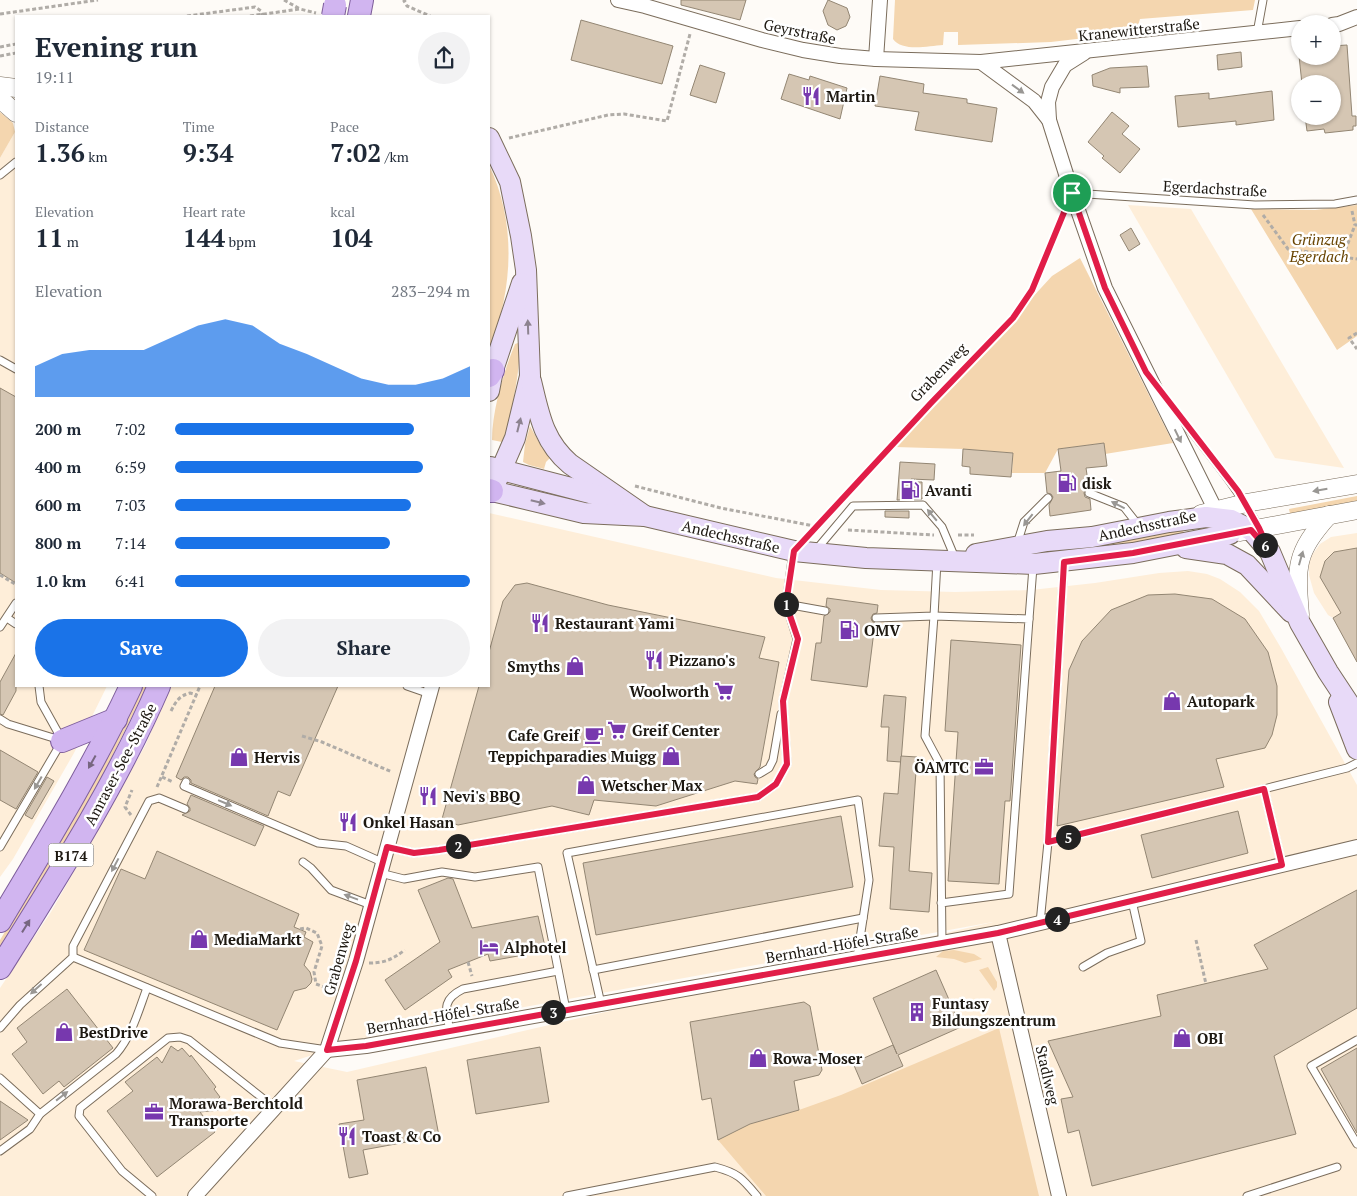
<!DOCTYPE html>
<meta charset="utf-8">
<style>
:root{--surface:#fff;--page:#f2f2f3;--text:#1f2937;--muted:#747a83;--accent:#1a73e8}
body{margin:0;font-family:"PT Serif",serif;background:var(--page);color:var(--text);height:100vh;display:flex;flex-direction:column;font-size:19px;white-space:nowrap}
*{box-sizing:border-box;margin:0}
p{font-size:16px;color:var(--muted)}
.icon{flex:none;width:28px;height:28px;fill:none;stroke:currentColor;stroke-width:2;stroke-linecap:round;stroke-linejoin:round}
.map{position:relative;flex:1;overflow:hidden}
.drawer{position:absolute;left:15px;top:15px;width:475px;height:672px;display:flex;flex-direction:column;background:var(--surface);border-radius:0px;box-shadow:0 1px 4px #0004}
.drawer>*{flex:none}
.tools{position:absolute;left:1291px;top:15px;display:grid;gap:10px}
.tools a{display:grid;place-items:center;width:50px;height:50px;border-radius:50%;background:var(--surface);box-shadow:0 1px 4px #0004;font-size:25px}
.pin{position:absolute;display:grid;place-items:center;width:42px;height:42px;color:#fff;margin:-21px;border:2px solid #fff;border-radius:50%;box-shadow:0 1px 5px #0007}
.km{position:absolute;width:25px;height:25px;margin:-12px;border-radius:50%;background:#222;color:#fff;font-size:14px;line-height:25px;text-align:center}
.round{display:grid;place-items:center;flex:none;width:52px;height:52px;border-radius:26px;background:var(--page)}
.overview{display:flex;align-items:center;justify-content:space-between;height:85px;padding:0 20px}
h1{font-size:28px;font-weight:800;line-height:38px}
.metrics{display:grid;grid-template-columns:repeat(3,1fr);gap:8px;height:85px;padding:5px 20px}
.metrics div{display:grid;align-content:center}
.metrics b{font-size:25px;font-weight:800}
.metrics small{font-size:14px;font-weight:400}
.metrics p{font-size:14px}
.chart{height:140px;padding:10px 20px}
.chart p{display:flex;justify-content:space-between}
.chart svg{width:100%;height:90px;margin-top:5px;fill:var(--accent);opacity:.7}
.cta{display:flex;gap:10px;margin-top:auto;padding:10px 20px}
.cta a{flex:1;height:58px;border-radius:30px;background:var(--accent);color:#fff;font-size:20px;font-weight:800;line-height:58px;text-align:center}
.cta a+a{background:var(--page);color:var(--text)}
ul{padding:0 20px;list-style:none;font-size:16px}
li{display:grid;grid-template-columns:80px 60px 1fr;align-items:center;height:38px}
li i{height:12px;border-radius:6px;background:var(--accent)}
.map>svg:first-child{display:block}
.built{fill:#feeed9;fill-rule:evenodd}
.green{fill:#f4d6af}
.building{fill:#d5c6b3;stroke:#938673}
.lines{fill:none;stroke-linecap:round;stroke-linejoin:round}
.service-casing{stroke:#7b6d5c;stroke-width:9}
.minor-casing{stroke:#7b6d5c;stroke-width:16}
.tertiary-casing{stroke:#7b6d5c;stroke-width:19}
.secondary-casing{stroke:#7b6d5c;stroke-width:22}
.primary-casing{stroke:#7e5e9b;stroke-width:24}
.path{stroke:#b0aca7;stroke-width:3;stroke-dasharray:4 2.5;stroke-linecap:butt}
.service{stroke:#fff;stroke-width:7}
.minor{stroke:#fff;stroke-width:14}
.tertiary{stroke:#fff;stroke-width:18}
.secondary{stroke:#e8daf8;stroke-width:20}
.primary{stroke:#d1b5f0;stroke-width:22}
.primary-bridge-casing{stroke:#7e5e9b;stroke-width:24;stroke-linecap:butt}
.primary-bridge{stroke:#d1b5f0;stroke-width:22}
.oneway{fill:#999794}
.oneway2{fill:#8d8390}
.oneway3{fill:#776680}
.route-casing{stroke:#fff;stroke-width:10}
.route{stroke:#e11d48;stroke-width:6}
.labels{text-anchor:middle;dominant-baseline:central;stroke-width:5;stroke-linejoin:round;paint-order:stroke}
.shield{fill:#fff;stroke:#615d58;stroke-width:1}
.shield-label{font-size:14px;font-weight:bold;fill:#1d1811}
.street-label{font-size:15px;fill:#1d1811;stroke:#fff}
.poi-label{font-size:15px;font-weight:bold;fill:#1d1811;stroke:#fff;text-anchor:start}
.park-label{font-size:15px;font-style:italic;fill:#694503;stroke:#fff}
</style>
<div class="map">
<svg width="1357" height="1196" viewBox="0 0 1357 1196">
<rect width="100%" height="100%" fill="#fefbf7"/>
<g class="built">
<polygon points="15,132 16,134 16,686 107,686 74,753 13,859 0,877 0,158"/>
<polygon points="1128,205 1191,209 1344,468 1275,458"/>
<path d="M489 513 776 578 881 590 955 592 1031 590 1095 583 1159 573 1188 571 1207 574 1220 579 1240 592 1259 611 1281 648 1357 785V1196H0V988L51 912 145 746 171 686H489ZM993 922 347 1072 294 1061 381 1033Z"/>
<polygon points="1357,533 1357,662 1333,618 1328,615 1314,593 1309,575 1309,563 1312,555 1320,544 1331,537"/>
</g>
<g class="green">
<path d="M895 0H1255L1253 10 1140 19 1136 32 1051 42 958 45V32H944L943 45C928 46 902 52 893 39Z"/>
<polygon points="0,112 13,123 15,132 0,158"/>
<path d="M489 165C517 224 513 290 489 350Z"/>
<polygon points="1357,205 1357,336 1337,350 1251,209 1315,210"/>
<polygon points="1080,258 1173,443 1105,454 1104,443 1058,449 1045,473 1012,473 1013,453 963,449 895,447 1052,276"/>
<path d="M518 343C524 354 509 429 502 442L492 440C492 410 504 371 515 344Z"/>
<polygon points="530,426 542,448 550,458 546,462 544,469 529,465 523,462 525,444"/>
<polygon points="1357,496 1357,502 1290,514 1289,509"/>
<polygon points="1183,530 1184,534 1128,545 1050,553 1052,550"/>
<polygon points="141,686 147,686 99,783 72,832 0,950 0,940 68,828 96,779"/>
<polygon points="954,950 974,954 982,959 965,963 954,959 936,957 943,951"/>
<polygon points="988,967 997,982 997,987 994,991 979,970"/>
<polygon points="999,1028 1039,1196 766,1196 718,1140 750,1124 799,1110 841,1095"/>
</g>
<g class="building">
<polygon points="681,0 746,0 740,20 681,5"/>
<polygon points="828,0 847,8 850,17 846,26 837,30 828,25 823,11"/>
<polygon points="581,20 673,46 662,84 571,60"/>
<polygon points="1347,45 1352,116 1356,116 1356,126 1353,126 1353,130 1325,133 1324,129 1307,131 1305,116 1332,116 1332,84 1302,84 1299,56 1332,56 1332,46"/>
<polygon points="1241,52 1242,67 1218,70 1217,55"/>
<polygon points="700,65 725,73 716,103 690,95"/>
<polygon points="1147,66 1149,87 1120,88 1120,93 1093,86 1092,75 1110,68"/>
<polygon points="789,74 809,80 810,76 847,88 840,119 781,99"/>
<polygon points="880,76 924,84 923,93 967,99 967,103 997,108 992,142 915,130 919,112 875,106"/>
<polygon points="1272,91 1274,120 1236,125 1236,121 1178,127 1175,96 1209,93 1209,99"/>
<polygon points="1112,112 1129,126 1122,134 1140,149 1120,173 1102,158 1104,156 1088,142"/>
<polygon points="1131,228 1140,244 1129,251 1120,235"/>
<polygon points="0,388 16,397 16,583 0,573"/>
<polygon points="1104,443 1107,466 1086,468 1089,488 1085,489 1084,493 1085,497 1090,499 1091,510 1050,516 1049,505 1053,497 1051,494 1047,493 1045,473 1061,471 1058,449"/>
<polygon points="963,449 1013,453 1011,477 970,474 970,467 962,466"/>
<polygon points="900,462 935,464 934,480 911,479 911,482 922,482 922,499 897,500"/>
<polygon points="885,511 909,511 909,518 885,517"/>
<polygon points="1357,548 1357,662 1333,618 1341,613 1320,577 1325,561 1334,552"/>
<polygon points="527,583 608,605 765,637 759,658 779,662 760,767 754,774 755,777 758,779 757,784 735,781 656,806 594,800 589,815 552,806 458,825 442,819 479,686 489,686 489,652 503,601 515,585"/>
<polygon points="1175,594 1212,599 1245,619 1268,652 1277,686 1277,715 1272,735 1265,748 1216,759 1224,787 1057,826 1069,670 1082,641 1111,610 1148,595"/>
<polygon points="827,598 878,605 877,613 873,614 871,618 872,621 875,623 867,687 811,680 816,643 821,643 824,616 830,612 830,609 826,606"/>
<polygon points="951,640 1021,645 1010,801 1005,801 999,884 948,881 958,732 945,731"/>
<polygon points="16,653 16,691 3,715 0,714 0,682"/>
<polygon points="215,686 338,686 290,796 278,791 268,816 191,783 191,780 188,777 184,777 181,780 176,777"/>
<polygon points="884,695 906,697 901,762 887,761 889,727 881,727"/>
<polygon points="0,750 38,772 16,809 0,800"/>
<polygon points="901,756 917,757 909,871 932,873 929,912 890,909 894,847 879,846 884,793 898,794"/>
<polygon points="47,777 54,781 32,819 25,815"/>
<polygon points="191,795 264,826 255,846 182,815 190,811 190,808 187,804"/>
<polygon points="1238,811 1248,853 1152,878 1141,835"/>
<polygon points="841,816 853,887 596,935 583,863"/>
<polygon points="157,851 299,914 294,927 306,932 304,937 313,942 304,965 310,972 312,979 311,983 306,988 294,991 277,1030 84,950 121,869 145,879"/>
<polygon points="448,878 453,879 472,928 538,916 546,951 490,961 488,954 448,970 452,977 405,1010 385,980 440,942 418,890"/>
<polygon points="1357,890 1357,1008 1274,1056 1296,1134 1092,1186 1079,1130 1068,1133 1061,1099 1073,1097 1048,1041 1161,1016 1157,995 1268,969 1254,945"/>
<polygon points="936,970 961,1027 898,1055 903,1066 862,1084 853,1063 893,1045 897,1054 873,998"/>
<polygon points="67,989 113,1048 64,1087 59,1081 43,1094 12,1054 27,1042 17,1028"/>
<polygon points="804,1002 810,1006 822,1070 819,1075 794,1081 799,1110 750,1124 718,1140 711,1098 702,1100 690,1022"/>
<polygon points="171,1046 178,1051 182,1048 190,1057 191,1055 216,1087 214,1089 220,1097 217,1100 219,1110 200,1112 215,1132 157,1177 107,1111 133,1091 125,1082 157,1057 162,1063"/>
<polygon points="540,1047 549,1102 476,1114 467,1060"/>
<polygon points="1357,1048 1357,1133 1321,1069"/>
<polygon points="426,1067 439,1136 363,1150 368,1174 349,1178 339,1124 364,1120 357,1080"/>
<polygon points="0,1101 28,1120 0,1140"/>
</g>
<g class="lines">
<g class="service-casing">
<g id="service">
<polyline points="1257,33 1263,0"/>
<polyline points="0,175 16,162"/>
<polyline points="1072,193 1255,205 1335,204 1357,200"/>
<polyline points="0,360 16,369"/>
<path d="M1167 400C1199 443 1234 481 1260 529"/>
<polyline points="1089,493 1124,507 1139,526"/>
<polyline points="1017,544 1024,522 1048,498"/>
<polyline points="816,550 853,506 923,505 942,527 955,558"/>
<polyline points="786,604 825,611"/>
<polyline points="7,618 16,624"/>
<polyline points="876,618 934,616 937,561"/>
<polyline points="1029,619 1033,567"/>
<polyline points="0,627 16,603"/>
<polyline points="39,686 41,702 61,738"/>
<polyline points="407,686 430,694"/>
<polyline points="0,719 8,724 60,740"/>
<polyline points="759,774 769,768 773,760 781,714"/>
<polyline points="186,782 184,786 318,843 346,846 382,862"/>
<polyline points="1264,789 1347,768 1357,763"/>
<polyline points="1048,842 1264,789 1282,865"/>
<polyline points="0,847 61,743"/>
<polyline points="387,847 414,853 439,850 758,797 776,784 787,764 783,701 797,639 786,604 793,552"/>
<polyline points="303,862 311,868 331,890 371,905"/>
<polyline points="380,873 404,879 442,872 475,877 538,867 566,1010"/>
<polyline points="941,903 1009,894 1029,619 934,616 925,736 940,764 942,943"/>
<polyline points="1040,923 1048,842 1064,562"/>
<polyline points="73,957 280,1043 327,1050"/>
<polyline points="1083,967 1107,953 1141,941 1132,901"/>
<polyline points="593,970 863,918"/>
<polyline points="601,1004 567,853 858,800 869,880 857,958"/>
<polyline points="0,1028 20,1005 73,957 73,946 149,801 159,798 185,809"/>
<path d="M450 1031C446 1010 441 1000 463 989L558 971"/>
<polyline points="1357,1040 1311,1066 1357,1144"/>
<polyline points="0,1078 40,1114"/>
<path d="M0 1151 30 1129 40 1114 116 1054C132 1036 139 1009 147 988"/>
<polyline points="152,1196 122,1171 79,1116 80,1108 168,1038 180,1037 189,1040 275,1108"/>
<path d="M567 1196 715 1167C738 1173 742 1178 757 1196"/>
<polyline points="1247,1196 1337,1167"/>
</g>
</g>
<g class="minor-casing">
<g id="minor">
<polyline points="618,0 645,6 762,40 803,50 840,56 876,59 981,62 1300,28"/>
<polyline points="1332,25 1339,24 1357,17"/>
<polyline points="876,59 880,0"/>
<polyline points="981,62 1034,101 1049,120 1072,193 1105,288 1216,511"/>
<polyline points="1049,120 1048,102 1052,87 1065,65 1084,53"/>
<polyline points="998,933 1059,1196"/>
<polyline points="327,1050 366,1046 998,933 1357,847"/>
<polyline points="195,1196 327,1050 356,961 432,686"/>
</g>
</g>
<g class="tertiary-casing">
<g id="tertiary">
<polyline points="0,86 16,88"/>
<polyline points="0,99 16,113"/>
<polyline points="1201,514 1246,503 1357,484"/>
<polyline points="1240,532 1357,510"/>
<path d="M1300 615C1296 566 1295 553 1329 515"/>
</g>
</g>
<g class="secondary-casing">
<g id="secondary">
<polyline points="489,138 510,182 521,236 526,270 530,376 515,438 492,491"/>
<path d="M531 381C539 414 543 441 570 464L645 516"/>
<polyline points="489,391 493,370 522,283"/>
<polyline points="490,467 594,494 611,502"/>
<polyline points="492,491 584,513 645,516 794,551 866,558 1034,564 1133,553 1230,534"/>
<polyline points="1186,548 1227,554 1247,565 1291,612"/>
<polyline points="976,554 1047,541 1092,537 1169,522 1206,517 1231,520 1251,530 1270,552 1300,623 1328,672 1357,716"/>
<polyline points="1339,702 1357,749"/>
</g>
</g>
<g class="primary-casing">
<g id="primary">
<polyline points="359,16 362,0"/>
<polyline points="489,376 493,370"/>
<polyline points="489,490 492,491"/>
<polyline points="62,741 116,719"/>
<path d="M0 921C46 844 93 767 131 686"/>
<path d="M0 968C57 877 116 785 159 686"/>
</g>
</g>
<g class="path">
<polyline points="284,0 300,9"/>
<polyline points="406,0 404,1 407,6 430,16"/>
<polyline points="0,14 98,0"/>
<polyline points="187,16 255,7 261,11 262,15"/>
<polyline points="250,16 300,9 316,13"/>
<polyline points="0,47 16,44"/>
<polyline points="0,56 16,53"/>
<polyline points="509,138 608,115 624,114 667,121 690,34"/>
<polyline points="1352,211 1355,225"/>
<polyline points="1263,215 1288,249 1357,259"/>
<polyline points="1343,256 1355,225 1357,225"/>
<polyline points="1357,333 1349,338 1357,349"/>
<polyline points="635,486 721,508 819,527"/>
<polyline points="848,530 934,535"/>
<polyline points="808,535 931,403 1013,318 1032,290 1063,215"/>
<polyline points="958,535 974,535"/>
<polyline points="0,575 15,584 16,582"/>
<path d="M171 711C176 701 179 696 190 693L197 695"/>
<polyline points="302,736 322,742 392,772"/>
<polyline points="162,777 173,782"/>
<polyline points="157,787 200,686"/>
<polyline points="131,815 125,807 132,790"/>
<polyline points="300,929 306,928 317,933 322,946 314,972 316,984 329,989"/>
<polyline points="1196,940 1206,984"/>
<polyline points="468,962 472,976"/>
<path d="M369 963C386 963 392 959 405 950"/>
</g>
<use href="#service" class="service"/>
<use href="#minor" class="minor"/>
<use href="#tertiary" class="tertiary"/>
<use href="#secondary" class="secondary"/>
<use href="#primary" class="primary"/>
<g class="primary-bridge-casing">
<polyline id="primary-bridge" points="333,16 335,5"/>
</g>
<use href="#primary-bridge" class="primary-bridge"/>
</g>
<defs><path id="oneway-solid" d="M-6-.8H1V-3.2L6.5 0L1 3.2V.8H-6Z" transform="scale(1.25)"/></defs>
<g class="oneway">
<use href="#oneway-solid" transform="translate(1018 89) rotate(36)"/>
<use href="#oneway-solid" transform="translate(1178 436) rotate(64)"/>
<use href="#oneway-solid" transform="translate(1320 490) rotate(170)"/>
<use href="#oneway-solid" transform="translate(1118 505) rotate(-153)"/>
<use href="#oneway-solid" transform="translate(932 515) rotate(-130)"/>
<use href="#oneway-solid" transform="translate(1028 520) rotate(128)"/>
<use href="#oneway-solid" transform="translate(1301 558) rotate(-74)"/>
<use href="#oneway-solid" transform="translate(38 783) rotate(120)"/>
<use href="#oneway-solid" transform="translate(225 803) rotate(23)"/>
<use href="#oneway-solid" transform="translate(115 865) rotate(118)"/>
<use href="#oneway-solid" transform="translate(351 897) rotate(-160)"/>
<use href="#oneway-solid" transform="translate(36 989) rotate(138)"/>
<use href="#oneway-solid" transform="translate(62 1096) rotate(-38)"/>
</g>
<g class="oneway2">
<use href="#oneway-solid" transform="translate(528 327) rotate(-92)"/>
<use href="#oneway-solid" transform="translate(519 425) rotate(-76)"/>
<use href="#oneway-solid" transform="translate(538 502) rotate(14)"/>
</g>
<g class="oneway3">
<use href="#oneway-solid" transform="translate(92 762) rotate(119)"/>
<use href="#oneway-solid" transform="translate(26 926) rotate(-58)"/>
</g>
<g class="lines">
<g class="route-casing">
<polygon id="route" points="1072,193 1105,288 1146,372 1238,491 1259,528 1270,552 1251,530 1133,553 1064,562 1048,842 1264,789 1282,865 998,933 366,1046 327,1050 356,961 387,847 414,853 439,850 758,797 776,784 787,764 783,701 798,639 786,604 794,551 931,403 1013,318 1032,290"/>
</g>
<use href="#route" class="route"/>
</g>
<defs>
<g id="restaurant-bare" transform="scale(1.5)"><path d="M-5-6h1v4h1v-4h1v4h1v-4h1v5L-1.5 .5V6h-2V.5L-5-1ZM5-6V6H3V1.5H1.5Q1.5-4 5-6Z" fill="#7738ae" stroke="#fff" stroke-width="2.5" paint-order="stroke"/></g>
<g id="fuel-bare" transform="scale(1.5)"><path d="M-5.5-6h7V0h2V4h1.3V-2.5L3-4.5l.8-.8L6-3V5H2.5V1h-1V6h-7ZM-4.2-4.7v3.2H.2V-4.7Z" fill="#7738ae" stroke="#fff" stroke-width="2.5" paint-order="stroke"/></g>
<g id="shop-bare" transform="scale(1.5)"><path d="M-5-2.5h2.3a2.7 3.5 0 0 1 5.4 0H5L5.5 6h-11ZM-1.5-2.5h3a1.5 2.3 0 0 0-3 0Z" fill="#7738ae" stroke="#fff" stroke-width="2.5" paint-order="stroke"/></g>
<g id="supermarket-bare" transform="scale(1.5)"><path d="M-6-5.5h2.5l.6 2H6L4.5 2H-2.5L-4.4-4H-6ZM-1.5 3.2a1.3 1.3 0 1 0 .1 0ZM3 3.2a1.3 1.3 0 1 0 .1 0Z" fill="#7738ae" stroke="#fff" stroke-width="2.5" paint-order="stroke"/></g>
<g id="cafe-bare" transform="scale(1.5)"><path d="M-5.5-4.5H6V0H3Q3 3.5 0 3.5H-2.5Q-5.5 3.5-5.5 0ZM3-3.2v2h1.7v-2ZM-6 4.5H4V6H-6Z" fill="#7738ae" stroke="#fff" stroke-width="2.5" paint-order="stroke"/></g>
<g id="office-bare" transform="scale(1.5)"><path d="M-6-3h4V-5.5h4V-3h4V5H-6ZM-1-4.5V-3h2v-1.5ZM-6 0V1H6V0Z" fill="#7738ae" stroke="#fff" stroke-width="2.5" paint-order="stroke"/></g>
<g id="hotel-bare" transform="scale(1.5)"><path d="M-6-4.5h1.5V1H6V5H4.5V3h-9V5H-6ZM-4 0a1.8 1.8 0 1 1 3.6 0ZM.5 0V-2.5h3Q6-2.5 6 0Z" fill="#7738ae" stroke="#fff" stroke-width="2.5" paint-order="stroke"/></g>
<g id="building-bare" transform="scale(1.5)"><path d="M-4-6H4V6H1V3H-1V6H-4ZM-2.5-4.3h1.7v1.8h-1.7ZM.8-4.3h1.7v1.8H.8ZM-2.5-1h1.7V.8h-1.7ZM.8-1h1.7V.8H.8Z" fill="#7738ae" stroke="#fff" stroke-width="2.5" paint-order="stroke"/></g>
</defs>
<g fill-rule="evenodd">
<use href="#restaurant-bare" x="811" y="96"/>
<use href="#fuel-bare" x="1067" y="483"/>
<use href="#fuel-bare" x="910" y="490"/>
<use href="#restaurant-bare" x="540" y="623"/>
<use href="#fuel-bare" x="849" y="630"/>
<use href="#restaurant-bare" x="654" y="660"/>
<use href="#shop-bare" x="575" y="666"/>
<use href="#supermarket-bare" x="724" y="691"/>
<use href="#shop-bare" x="1172" y="701"/>
<use href="#supermarket-bare" x="617" y="730"/>
<use href="#cafe-bare" x="594" y="735"/>
<use href="#shop-bare" x="671" y="756"/>
<use href="#shop-bare" x="239" y="757"/>
<use href="#office-bare" x="984" y="767"/>
<use href="#shop-bare" x="586" y="785"/>
<use href="#restaurant-bare" x="428" y="796"/>
<use href="#restaurant-bare" x="348" y="822"/>
<use href="#shop-bare" x="199" y="939"/>
<use href="#hotel-bare" x="489" y="947"/>
<use href="#building-bare" x="917" y="1012"/>
<use href="#shop-bare" x="64" y="1032"/>
<use href="#shop-bare" x="1182" y="1038"/>
<use href="#shop-bare" x="758" y="1058"/>
<use href="#office-bare" x="154" y="1112"/>
<use href="#restaurant-bare" x="347" y="1136"/>
</g>
<g class="labels">
<rect class="shield" x="48.5" y="843.5" width="45" height="23" rx="4"/>
<g class="shield-label">
<text x="71" y="855">B174</text>
</g>
<g class="street-label">
<text transform="translate(1139 29) rotate(-6)">Kranewitterstraße</text>
<text transform="translate(800 31) rotate(12)">Geyrstraße</text>
<text transform="translate(1215 188) rotate(3)">Egerdachstraße</text>
<text transform="translate(938 372) rotate(-46)">Grabenweg</text>
<text transform="translate(1147 525) rotate(-12)">Andechsstraße</text>
<text transform="translate(731 536) rotate(13)">Andechsstraße</text>
<text transform="translate(120 764) rotate(-62)">Amraser-See-Straße</text>
<text transform="translate(842 944) rotate(-10)">Bernhard-Höfel-Straße</text>
<text transform="translate(338 959) rotate(-74)">Grabenweg</text>
<text transform="translate(443 1015) rotate(-10)">Bernhard-Höfel-Straße</text>
<text transform="translate(1048 1075) rotate(77)">Stadlweg</text>
</g>
<g class="poi-label">
<text x="826" y="96">Martin</text>
<text x="1082" y="483">disk</text>
<text x="925" y="490">Avanti</text>
<text x="555" y="623">Restaurant Yami</text>
<text x="864" y="630">OMV</text>
<text x="669" y="660">Pizzano's</text>
<text x="560" y="666" text-anchor="end">Smyths</text>
<text x="709" y="691" text-anchor="end">Woolworth</text>
<text x="1187" y="701">Autopark</text>
<text x="632" y="730">Greif Center</text>
<text x="579" y="735" text-anchor="end">Cafe Greif</text>
<text x="656" y="756" text-anchor="end">Teppichparadies Muigg</text>
<text x="254" y="757">Hervis</text>
<text x="969" y="767" text-anchor="end">ÖAMTC</text>
<text x="601" y="785">Wetscher Max</text>
<text x="443" y="796">Nevi's BBQ</text>
<text x="363" y="822">Onkel Hasan</text>
<text x="214" y="939">MediaMarkt</text>
<text x="504" y="947">Alphotel</text>
<text x="932" y="1003">Funtasy<tspan x="932" dy="17">Bildungszentrum</tspan></text>
<text x="79" y="1032">BestDrive</text>
<text x="1197" y="1038">OBI</text>
<text x="773" y="1058">Rowa-Moser</text>
<text x="169" y="1103">Morawa-Berchtold<tspan x="169" dy="17">Transporte</tspan></text>
<text x="362" y="1136">Toast &amp; Co</text>
</g>
<g class="park-label">
<text x="1319" y="239">Grünzug<tspan x="1319" dy="17">Egerdach</tspan></text>
</g>
</g>
</svg>
<div class="tools">
<a>+</a>
<a>−</a>
</div>
<div class="pin" style="left:1072px;top:193px;background:#1e9e55"><svg class="icon" aria-label="arrive" viewBox="0 0 24 24"><path d="M6 21V4h12l-3 4 3 4H6"/></svg></div>
<b class="km" style="left:786px;top:604px">1</b>
<b class="km" style="left:458px;top:846px">2</b>
<b class="km" style="left:553px;top:1012px">3</b>
<b class="km" style="left:1057px;top:919px">4</b>
<b class="km" style="left:1068px;top:837px">5</b>
<b class="km" style="left:1265px;top:545px">6</b>
<section class="drawer">
<div class="overview"><div><h1>Evening run</h1><p>19:11</p></div><a class="round"><svg class="icon" aria-label="share" viewBox="0 0 24 24"><path d="M12 15V3M7 8l5-5 5 5M5 13v7h14v-7"/></svg></a></div>
<div class="metrics">
<div><p>Distance</p><b>1.36<small> km</small></b></div>
<div><p>Time</p><b>9:34</b></div>
<div><p>Pace</p><b>7:02<small> /km</small></b></div>
</div>
<div class="metrics">
<div><p>Elevation</p><b>11<small> m</small></b></div>
<div><p>Heart rate</p><b>144<small> bpm</small></b></div>
<div><p>kcal</p><b>104</b></div>
</div>
<div class="chart"><p><span>Elevation</span>283–294 m</p>
<svg viewBox="0 0 160 44" preserveAspectRatio="none"><path d="M0 44V29L10 23L20 21L30 21L40 21L50 15L60 9L70 6L80 9L90 18L100 23L110 29L120 35L130 38L140 38L150 35L160 29V44z"/></svg>
</div>
<ul>
<li><b>200 m</b>7:02<i style="width:81%"></i></li>
<li><b>400 m</b>6:59<i style="width:84%"></i></li>
<li><b>600 m</b>7:03<i style="width:80%"></i></li>
<li><b>800 m</b>7:14<i style="width:73%"></i></li>
<li><b>1.0 km</b>6:41<i style="width:100%"></i></li>
</ul>
<div class="cta"><a>Save</a><a>Share</a></div>
</section>
</div>
